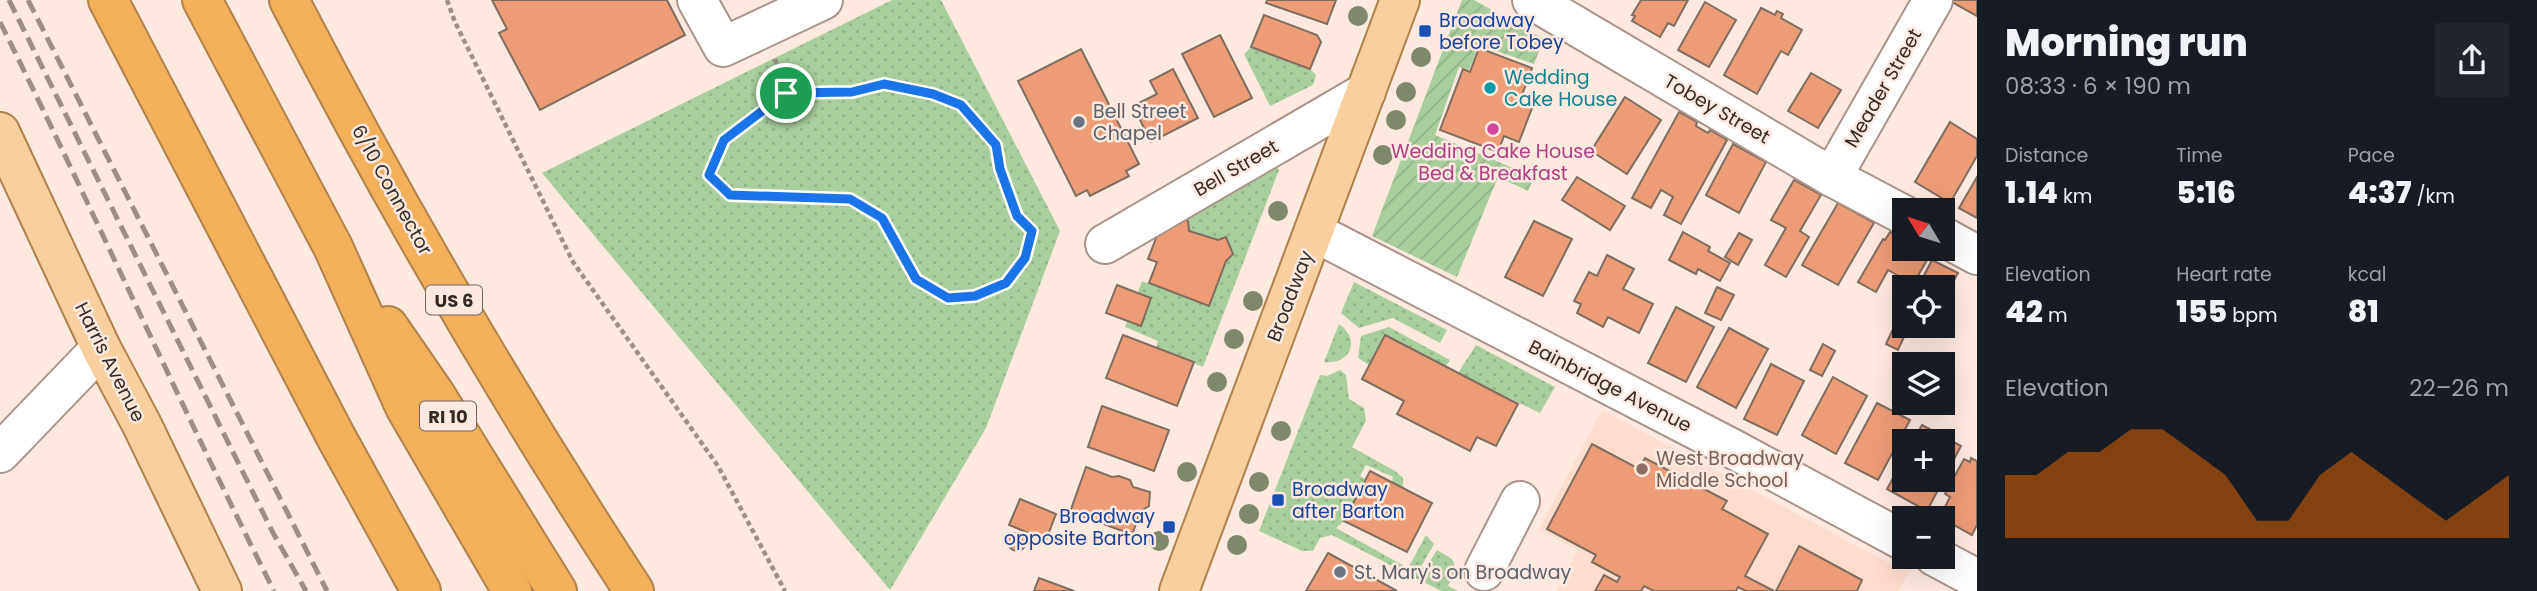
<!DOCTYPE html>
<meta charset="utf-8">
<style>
:root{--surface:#171b24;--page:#20242c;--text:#f1f3f6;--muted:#9ea1a6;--accent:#b45309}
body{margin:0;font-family:Poppins,sans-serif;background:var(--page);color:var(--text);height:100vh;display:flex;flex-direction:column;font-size:26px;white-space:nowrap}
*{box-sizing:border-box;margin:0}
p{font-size:23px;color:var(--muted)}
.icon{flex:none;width:38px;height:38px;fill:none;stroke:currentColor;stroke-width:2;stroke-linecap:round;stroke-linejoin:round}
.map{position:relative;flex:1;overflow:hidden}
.details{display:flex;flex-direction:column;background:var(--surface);width:560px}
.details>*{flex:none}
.needle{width:46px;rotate:308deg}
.fabs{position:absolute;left:1892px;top:198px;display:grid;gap:14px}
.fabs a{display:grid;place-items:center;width:63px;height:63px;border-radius:0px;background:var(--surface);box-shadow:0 7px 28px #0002;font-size:35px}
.pin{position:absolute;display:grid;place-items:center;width:60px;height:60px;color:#fff;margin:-30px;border:4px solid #fff;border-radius:50%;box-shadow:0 2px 7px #0007}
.round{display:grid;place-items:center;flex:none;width:74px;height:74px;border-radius:0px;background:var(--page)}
.summary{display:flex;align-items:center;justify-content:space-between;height:119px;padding:0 28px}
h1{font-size:38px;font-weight:800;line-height:52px}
.stats{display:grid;grid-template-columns:repeat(3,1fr);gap:10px;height:119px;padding:7px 28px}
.stats div{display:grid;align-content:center}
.stats b{font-size:30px;font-weight:800}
.stats small{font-size:19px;font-weight:400}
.stats p{font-size:19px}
.chart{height:196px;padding:14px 28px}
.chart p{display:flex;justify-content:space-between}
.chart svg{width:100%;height:126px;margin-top:7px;fill:var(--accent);opacity:.7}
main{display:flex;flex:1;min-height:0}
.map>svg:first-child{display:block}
.built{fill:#feddce}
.grass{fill:url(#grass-dots)}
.garden{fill:url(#garden-furrows)}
.building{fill:#ee9c76;stroke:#816c62;stroke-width:2}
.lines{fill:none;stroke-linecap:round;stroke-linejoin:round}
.minor-casing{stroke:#ab9489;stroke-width:42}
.major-casing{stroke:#b18149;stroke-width:42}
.highway-casing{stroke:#b18149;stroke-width:42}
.path{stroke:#9d8e88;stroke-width:4.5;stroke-dasharray:5 3.5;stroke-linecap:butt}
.minor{stroke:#fff;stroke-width:38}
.major{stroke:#f8cf9d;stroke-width:38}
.highway{stroke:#f4af5b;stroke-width:38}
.rail{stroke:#9c8d87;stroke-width:5;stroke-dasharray:14 7;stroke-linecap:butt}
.tree{fill:#7e886a}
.route-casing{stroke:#fff;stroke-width:14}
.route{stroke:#1a73e8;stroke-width:9}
.transit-dot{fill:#1a4fb4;stroke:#fde9e0;stroke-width:2.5}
.culture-dot{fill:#0f9aa8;stroke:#fde9e0;stroke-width:2.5}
.worship-dot{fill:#6b7280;stroke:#fde9e0;stroke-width:2.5}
.hotel-dot{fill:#d1479c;stroke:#fde9e0;stroke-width:2.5}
.education-dot{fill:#8d6e63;stroke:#fde9e0;stroke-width:2.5}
.labels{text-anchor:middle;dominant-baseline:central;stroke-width:5;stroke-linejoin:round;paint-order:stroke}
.shield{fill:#fde9e0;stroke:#70645e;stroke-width:2}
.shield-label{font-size:18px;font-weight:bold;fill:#342b27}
.transit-label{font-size:19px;fill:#164399;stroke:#fde9e0;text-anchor:start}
.culture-label{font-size:19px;fill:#0d838f;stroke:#fde9e0;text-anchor:start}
.street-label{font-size:19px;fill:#342b27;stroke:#fde9e0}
.worship-label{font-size:19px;fill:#5b616d;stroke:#fde9e0;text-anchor:start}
.hotel-label{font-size:19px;fill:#b23c85;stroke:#fde9e0}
.education-label{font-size:19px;fill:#785e54;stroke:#fde9e0;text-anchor:start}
</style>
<main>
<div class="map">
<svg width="1977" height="591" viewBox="0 0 1977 591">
<defs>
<pattern id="grass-dots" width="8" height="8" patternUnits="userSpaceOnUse" patternTransform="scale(1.75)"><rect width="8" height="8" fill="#a9ce9e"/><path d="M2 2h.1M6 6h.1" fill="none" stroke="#92b188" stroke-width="1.8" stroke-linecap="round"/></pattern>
<pattern id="garden-furrows" width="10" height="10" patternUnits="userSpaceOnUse" patternTransform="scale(1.75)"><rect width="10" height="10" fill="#a9ce9e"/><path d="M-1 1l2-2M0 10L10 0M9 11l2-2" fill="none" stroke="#92b188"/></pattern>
</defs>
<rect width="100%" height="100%" fill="#fde9e0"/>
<polygon class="built" points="1602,410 1908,573 1899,591 1556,591 1578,550 1539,529"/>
<g class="grass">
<polygon points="892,0 941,0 1060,231 986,428 890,590 542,173"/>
<polygon points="1251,47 1310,69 1316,75 1313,85 1270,106 1244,54"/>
<polygon points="1276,165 1279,170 1203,367 1156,348 1158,341 1125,327 1142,281 1209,305 1226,261 1232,254 1227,237 1218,240 1189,231 1188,221 1177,217"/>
<polygon points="1354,282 1447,330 1440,343 1393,318 1359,328 1341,313"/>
<path d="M1339 324C1361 339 1351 365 1324 362Z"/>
<polygon points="1389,327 1450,360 1446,366 1385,335 1369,365 1358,358 1361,336"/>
<polygon points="1476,345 1555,387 1540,413 1458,373"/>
<polygon points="1340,370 1346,375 1349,399 1364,408 1366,421 1352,447 1395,471 1403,478 1403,488 1392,483 1393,477 1366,465 1360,476 1365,479 1344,521 1336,528 1408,568 1426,535 1434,544 1421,567 1425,569 1437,550 1452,559 1456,569 1448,586 1458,591 1441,591 1332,535 1320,538 1313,551 1302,551 1259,531 1320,375 1327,376"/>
</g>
<polygon class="garden" points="1462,0 1474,0 1544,39 1534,64 1479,45 1469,70 1459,67 1435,135 1534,177 1528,191 1498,177 1457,277 1372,236"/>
<g class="building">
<polygon points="492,0 667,0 685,35 540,110 499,33 507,29"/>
<polygon points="1267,0 1336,0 1327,24 1266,3"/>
<polygon points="1641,0 1688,0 1674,26 1668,23 1660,37 1632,21 1635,16 1632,15"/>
<polygon points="1953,0 1977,0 1977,16 1952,2"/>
<polygon points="1705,2 1736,20 1709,67 1678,50"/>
<polygon points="1761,8 1775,15 1777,11 1783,14 1781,18 1802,30 1788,55 1781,51 1757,94 1724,75"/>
<polygon points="1264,15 1317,35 1321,42 1310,69 1251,47"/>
<polygon points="1220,35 1252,98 1214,117 1182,54"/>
<polygon points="1479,48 1532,68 1519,103 1532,108 1519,142 1504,136 1498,152 1440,130 1463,69 1470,72"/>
<polygon points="1081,49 1139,164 1126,171 1129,176 1090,196 1087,190 1076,196 1018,81"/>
<polygon points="1173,69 1198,118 1151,142 1133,106 1157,94 1150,81"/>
<polygon points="1811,73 1841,90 1818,128 1788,111"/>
<polygon points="1625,97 1661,120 1627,174 1591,151"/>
<polygon points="1679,112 1697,122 1696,126 1708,133 1710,130 1727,140 1681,224 1664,215 1673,197 1661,190 1651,208 1632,198"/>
<polygon points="1950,122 1977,139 1977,156 1950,203 1915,182"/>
<polygon points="1733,144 1766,162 1739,213 1706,195"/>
<polygon points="1577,177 1625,206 1610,230 1562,200"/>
<polygon points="1977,177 1977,218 1959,208"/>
<polygon points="1794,180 1821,195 1800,231 1809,237 1786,277 1765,265 1786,228 1771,220"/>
<polygon points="1838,203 1874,223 1838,285 1802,265"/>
<polygon points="1177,217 1188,221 1189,231 1218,240 1226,237 1233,254 1226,261 1209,306 1149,283 1157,262 1148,259 1163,220"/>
<polygon points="1534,221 1572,239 1543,296 1505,277"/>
<polygon points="1683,232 1710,247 1708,251 1730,263 1720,281 1698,269 1696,274 1669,260"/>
<polygon points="1890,232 1904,240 1904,248 1918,248 1930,255 1913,284 1888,270 1876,292 1858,282 1883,239 1885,240"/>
<polygon points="1739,233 1752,240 1738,265 1725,257"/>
<polygon points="1607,255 1634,269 1623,289 1653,304 1639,333 1608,317 1603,327 1577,313 1581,304 1574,301 1589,272 1597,276"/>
<polygon points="1932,260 1958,273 1942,303 1942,287 1918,287"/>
<polygon points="1117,285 1151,298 1141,326 1106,313"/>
<polygon points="1717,287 1734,295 1721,320 1705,313"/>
<polygon points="1676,307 1714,327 1686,382 1648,363"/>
<polygon points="1729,328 1768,349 1736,408 1697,387"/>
<polygon points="1892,331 1904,337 1898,350 1886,344"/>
<polygon points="1123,335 1194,362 1177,406 1106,378"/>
<polygon points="1385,335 1518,404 1496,446 1477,437 1470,451 1397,414 1404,401 1362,379"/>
<polygon points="1823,344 1835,351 1822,376 1810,370"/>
<polygon points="1771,364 1804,381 1777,435 1744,419"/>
<polygon points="1833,377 1867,396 1836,454 1802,435"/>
<polygon points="1877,403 1910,420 1878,480 1845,463"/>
<polygon points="1102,406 1169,430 1154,471 1088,447"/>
<polygon points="1922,425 1961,446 1927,511 1887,489 1904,458 1904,480 1942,480 1942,441 1913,441"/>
<polygon points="1592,444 1639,469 1645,458 1727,501 1722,509 1768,534 1745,576 1774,591 1746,591 1738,587 1736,591 1654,591 1644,586 1641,591 1595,591 1604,575 1617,582 1620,577 1592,562 1596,555 1547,529"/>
<polygon points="1971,458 1977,461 1977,525 1972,535 1940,517 1950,497 1945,494 1964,459 1970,462"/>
<polygon points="1086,467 1112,477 1119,476 1130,480 1133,487 1150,492 1149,506 1141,511 1133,532 1128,533 1070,512"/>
<polygon points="1370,471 1432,503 1407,552 1344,521"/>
<polygon points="1020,499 1056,514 1046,540 1009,525"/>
<circle cx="1017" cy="542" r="9"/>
<polygon points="1799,546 1862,580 1857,591 1776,591"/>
<polygon points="1328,553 1397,591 1306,591"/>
<polygon points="1039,578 1074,591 1034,591"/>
</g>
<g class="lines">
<g class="minor-casing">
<g id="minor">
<polyline points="697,0 723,47 823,0"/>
<polyline points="1532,0 1832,177 1904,215"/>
<polyline points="1832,177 1933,0"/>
<polyline points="1314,232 1735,450 1904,541"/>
<polyline points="1942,236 1977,255"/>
<polyline points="1105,244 1366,92"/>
<polyline points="0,453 101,348"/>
<polyline points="1934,556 1977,579"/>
<polyline points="1484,571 1520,501"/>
</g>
</g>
<g class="major-casing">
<g id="major">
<polyline points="0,132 101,348 142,425 222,591"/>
<polyline points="1179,591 1400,0"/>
</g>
</g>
<g class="highway-casing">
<g id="highway">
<polyline points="108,0 336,437 421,591"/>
<polyline points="202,0 333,247 405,407 512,591"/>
<path d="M289 0C394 203 509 400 634 591"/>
<polyline points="388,326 435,394 557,591"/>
</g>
</g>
<g class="path">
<polyline points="447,0 455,22 573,262 718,466 785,591"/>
<polyline points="775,59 786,93 725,140 709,175 730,195 850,199 882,218 916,279 948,298 975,296 1006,283 1025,258 1032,231 1017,216 1000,169 996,145 961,105 933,94 884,84 852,92 786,93"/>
</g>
<use href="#minor" class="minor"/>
<use href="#major" class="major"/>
<use href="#highway" class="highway"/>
<g class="rail">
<polyline points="9,0 273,533 306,591"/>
<polyline points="28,0 327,591"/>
<path d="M0 22C94 211 179 403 274 591"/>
</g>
</g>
<g class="tree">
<circle cx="1358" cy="16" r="10"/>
<circle cx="1421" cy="57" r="10"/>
<circle cx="1406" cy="92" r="10"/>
<circle cx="1396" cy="120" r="10"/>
<circle cx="1383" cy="155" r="10"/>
<circle cx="1278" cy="211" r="10"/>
<circle cx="1253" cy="301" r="10"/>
<circle cx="1234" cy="339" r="10"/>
<circle cx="1217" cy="382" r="10"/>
<circle cx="1281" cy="431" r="10"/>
<circle cx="1187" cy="472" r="10"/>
<circle cx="1259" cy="482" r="10"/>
<circle cx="1249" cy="514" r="10"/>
<circle cx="1159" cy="541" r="10"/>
<circle cx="1237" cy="545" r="10"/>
</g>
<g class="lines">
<g class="route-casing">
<polygon id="route" points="884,84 933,94 961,105 996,145 1000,169 1017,216 1032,231 1025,258 1006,283 975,296 948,298 916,279 882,218 850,199 730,195 709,175 724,140 786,93 852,92"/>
</g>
<use href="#route" class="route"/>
</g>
<g class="transit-dot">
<rect x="1418" y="24" width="14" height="14" rx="3.5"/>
<rect x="1271" y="493" width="14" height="14" rx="3.5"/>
<rect x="1162" y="520" width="14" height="14" rx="3.5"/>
</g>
<circle class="culture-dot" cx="1490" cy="88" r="7"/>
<g class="worship-dot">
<circle cx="1079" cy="122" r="7"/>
<circle cx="1340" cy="572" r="7"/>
</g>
<circle class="hotel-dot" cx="1493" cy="129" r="7"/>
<circle class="education-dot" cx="1642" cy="469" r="7"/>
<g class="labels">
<g class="shield">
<rect x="426" y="285.5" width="56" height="29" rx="5"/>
<rect x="420" y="401.5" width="56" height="29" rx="5"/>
</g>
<g class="shield-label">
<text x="454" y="300">US 6</text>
<text x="448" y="416">RI 10</text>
</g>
<g class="transit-label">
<text x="1439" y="20">Broadway<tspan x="1439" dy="22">before Tobey</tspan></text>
<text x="1292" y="489">Broadway<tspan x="1292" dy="22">after Barton</tspan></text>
<text x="1155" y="516" text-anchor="end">Broadway<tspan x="1155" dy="22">opposite Barton</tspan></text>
</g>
<g class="culture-label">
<text x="1504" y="77">Wedding<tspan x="1504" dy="22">Cake House</tspan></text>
</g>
<g class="street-label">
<text transform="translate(1883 88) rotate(-60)">Meader Street</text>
<text transform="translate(1717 109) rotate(30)">Tobey Street</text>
<text transform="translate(1236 168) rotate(-30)">Bell Street</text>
<text transform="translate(392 190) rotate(61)">6/10 Connector</text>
<text transform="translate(1290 296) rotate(-69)">Broadway</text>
<text transform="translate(110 362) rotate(63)">Harris Avenue</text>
<text transform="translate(1610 386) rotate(27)">Bainbridge Avenue</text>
</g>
<g class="worship-label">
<text x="1093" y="111">Bell Street<tspan x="1093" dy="22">Chapel</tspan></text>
<text x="1354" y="572">St. Mary's on Broadway</text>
</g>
<g class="hotel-label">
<text x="1493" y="151">Wedding Cake House<tspan x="1493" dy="22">Bed &amp; Breakfast</tspan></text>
</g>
<g class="education-label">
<text x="1656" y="458">West Broadway<tspan x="1656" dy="22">Middle School</tspan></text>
</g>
</g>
</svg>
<div class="fabs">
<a><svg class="needle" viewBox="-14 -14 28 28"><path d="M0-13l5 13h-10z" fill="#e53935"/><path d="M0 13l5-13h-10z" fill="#9ea1a6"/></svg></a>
<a><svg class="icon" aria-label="locate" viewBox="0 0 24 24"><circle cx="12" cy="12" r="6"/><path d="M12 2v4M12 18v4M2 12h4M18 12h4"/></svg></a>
<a><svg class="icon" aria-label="layers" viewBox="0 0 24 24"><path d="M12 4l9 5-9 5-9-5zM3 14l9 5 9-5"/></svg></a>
<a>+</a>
<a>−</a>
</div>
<div class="pin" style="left:786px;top:93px;background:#1e9e55"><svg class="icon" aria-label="arrive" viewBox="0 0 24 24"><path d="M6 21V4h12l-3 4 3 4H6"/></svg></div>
</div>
<section class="details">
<div class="summary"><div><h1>Morning run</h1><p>08:33 · 6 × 190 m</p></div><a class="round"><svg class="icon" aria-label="share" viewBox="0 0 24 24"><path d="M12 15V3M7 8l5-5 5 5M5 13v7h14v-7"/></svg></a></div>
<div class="stats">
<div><p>Distance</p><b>1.14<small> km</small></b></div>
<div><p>Time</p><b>5:16</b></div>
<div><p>Pace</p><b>4:37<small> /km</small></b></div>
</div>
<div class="stats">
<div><p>Elevation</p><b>42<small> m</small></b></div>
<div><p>Heart rate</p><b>155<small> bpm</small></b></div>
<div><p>kcal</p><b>81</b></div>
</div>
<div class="chart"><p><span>Elevation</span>22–26 m</p>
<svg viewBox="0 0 160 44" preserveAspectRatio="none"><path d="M0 44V22L10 22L20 14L30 14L40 6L50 6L60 14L70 22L80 38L90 38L100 22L110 14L120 22L130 30L140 38L150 30L160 22V44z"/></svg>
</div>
</section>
</main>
